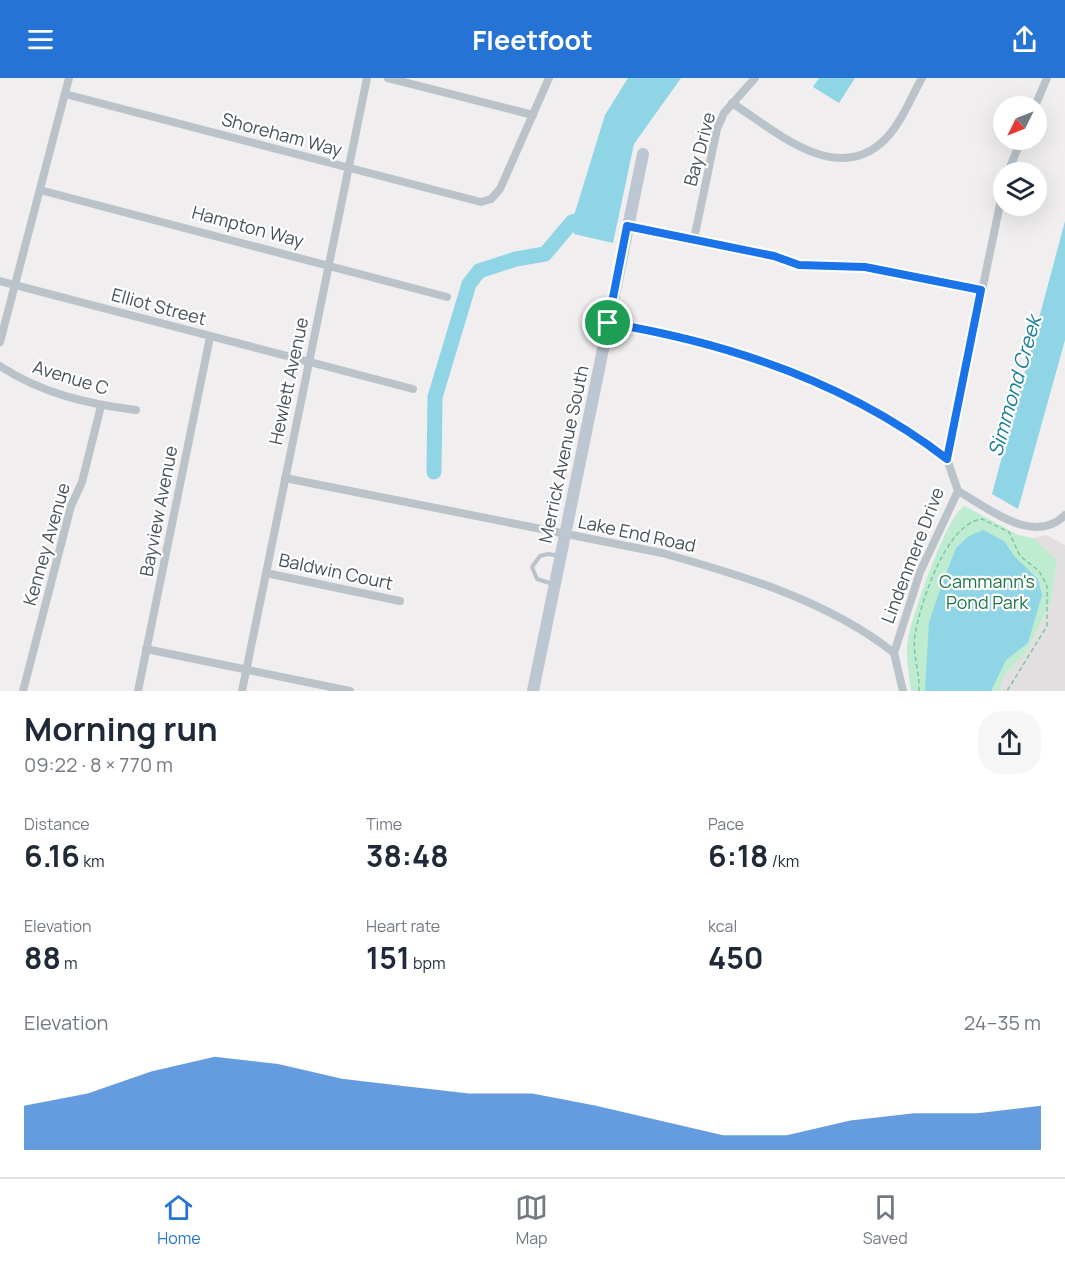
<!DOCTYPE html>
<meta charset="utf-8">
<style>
:root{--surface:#fff;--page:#f6f6f7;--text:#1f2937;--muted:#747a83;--line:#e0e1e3;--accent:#2573d4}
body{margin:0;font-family:Manrope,sans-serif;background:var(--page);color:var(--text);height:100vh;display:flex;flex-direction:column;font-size:22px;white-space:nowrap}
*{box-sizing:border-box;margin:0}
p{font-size:20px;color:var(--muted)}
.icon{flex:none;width:33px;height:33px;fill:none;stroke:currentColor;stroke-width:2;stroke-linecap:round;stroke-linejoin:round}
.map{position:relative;height:613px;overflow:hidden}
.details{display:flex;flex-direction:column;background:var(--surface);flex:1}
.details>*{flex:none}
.needle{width:39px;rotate:227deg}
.controls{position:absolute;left:993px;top:18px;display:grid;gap:12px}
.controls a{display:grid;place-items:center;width:54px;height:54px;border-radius:50%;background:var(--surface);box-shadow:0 6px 24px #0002;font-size:30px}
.pin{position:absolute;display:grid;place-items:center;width:51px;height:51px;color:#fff;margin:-26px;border:3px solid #fff;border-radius:50%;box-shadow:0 2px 6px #0007}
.round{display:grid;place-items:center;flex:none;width:63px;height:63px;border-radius:24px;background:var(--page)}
.head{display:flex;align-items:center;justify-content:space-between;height:102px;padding:0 24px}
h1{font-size:33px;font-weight:700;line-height:45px}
.metrics{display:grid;grid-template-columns:repeat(3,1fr);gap:9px;height:102px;padding:6px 24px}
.metrics div{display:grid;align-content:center}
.metrics b{font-size:30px;font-weight:700}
.metrics small{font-size:16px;font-weight:400}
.metrics p{font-size:16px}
.chart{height:168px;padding:12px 24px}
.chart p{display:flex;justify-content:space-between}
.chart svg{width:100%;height:108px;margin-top:6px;fill:var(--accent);opacity:.7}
header{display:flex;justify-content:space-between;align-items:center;height:78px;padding:0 24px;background:var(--accent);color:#fff;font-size:27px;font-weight:700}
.menu{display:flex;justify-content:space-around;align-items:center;height:84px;border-top:2px solid var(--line);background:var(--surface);font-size:16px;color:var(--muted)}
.menu a{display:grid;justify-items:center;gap:3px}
.menu .on{color:var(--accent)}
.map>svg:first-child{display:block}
.education{fill:#e1dfdf}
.green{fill:#bfecd0}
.water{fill:#8fd5e6}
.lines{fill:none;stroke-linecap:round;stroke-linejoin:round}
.river{stroke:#8fd5e6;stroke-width:15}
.path{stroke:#79c7a0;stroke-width:1.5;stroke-dasharray:4.5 3;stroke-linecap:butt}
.lane{stroke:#bac3ca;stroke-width:4}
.street{stroke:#bac3ca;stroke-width:8}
.secondary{stroke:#bdc7d1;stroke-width:12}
.route-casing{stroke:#fff;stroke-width:12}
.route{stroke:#1a73e8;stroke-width:8}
.labels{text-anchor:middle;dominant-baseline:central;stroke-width:4.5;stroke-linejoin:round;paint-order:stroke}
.street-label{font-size:18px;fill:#47515a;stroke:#fff}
.park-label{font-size:18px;fill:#1d7749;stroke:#fff}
.water-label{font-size:20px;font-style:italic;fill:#167e98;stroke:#fff}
</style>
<header><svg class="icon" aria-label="menu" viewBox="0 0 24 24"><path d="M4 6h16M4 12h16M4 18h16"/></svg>Fleetfoot<svg class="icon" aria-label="share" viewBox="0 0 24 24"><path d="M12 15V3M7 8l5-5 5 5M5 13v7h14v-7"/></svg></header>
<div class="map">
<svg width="1065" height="613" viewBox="0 0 1065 613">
<rect width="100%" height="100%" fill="#f0eeee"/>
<polygon class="education" points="1046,457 1065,467 1065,613 999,613 1004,598 1027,573 1051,523 1057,482 1033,460"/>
<path class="green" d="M965 428 1018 457 1033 460 1057 482 1051 523 1027 573 1004 598 999 613H911C909 596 905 579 908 562 911 541 948 433 965 428Z"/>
<g class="water">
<polygon points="628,0 681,0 634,66 613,165 574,156 572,144 605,37"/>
<polygon points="819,0 855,0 839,25 813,9"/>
<polygon points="1065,143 1065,262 1018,431 992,416"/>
<polygon points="983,452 1004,463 1015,479 1038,501 1042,517 1028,565 1006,582 991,613 925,613 929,544 942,506 956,470 969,458"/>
</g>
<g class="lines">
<polyline class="river" points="434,394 435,319 469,206 479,193 516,181 545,176 572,144 591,139"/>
<path class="path" d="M919 613C920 594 912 576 915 557 920 526 946 445 982 441L1009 454 1020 478 1039 493 1047 508V548L1007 613"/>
<polyline class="lane" points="553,506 537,501 532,489 540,478 548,476 560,478"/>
<g class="street">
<polyline points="388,0 533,37"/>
<polyline points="65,16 481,124 491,121 500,111 549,0"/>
<path d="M732 25C773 51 832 106 880 66 899 51 910 21 922 0"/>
<polyline points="1035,28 1047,0"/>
<polyline points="1008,94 1021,62"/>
<polyline points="40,112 447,219"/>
<polyline points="627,148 774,178 799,187 865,189 982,212"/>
<polyline points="694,161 717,51 724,35 755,0"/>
<polyline points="0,203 413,311"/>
<path d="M608 245C729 266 849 306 947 381"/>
<polyline points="0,264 69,0"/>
<path d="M0 288C41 315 87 326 136 332"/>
<path d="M285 400 662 475C741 497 829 523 894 575"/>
<path d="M958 413C987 429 1034 469 1065 437"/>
<polyline points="266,495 400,523"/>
<polyline points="146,571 350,613"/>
<polyline points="23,613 71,428 82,404 101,328"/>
<polyline points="138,613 210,259"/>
<polyline points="242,613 367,0"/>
<polyline points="903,613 894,575 920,494 958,413 947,381 1004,107"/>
</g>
<polyline class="secondary" points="533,613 643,76"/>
</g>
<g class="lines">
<g class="route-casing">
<path id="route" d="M627 148 774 178 799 187 865 189 981 212 947 381C850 306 729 265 608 245Z"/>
</g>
<use href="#route" class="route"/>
</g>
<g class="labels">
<g class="street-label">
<text transform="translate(282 56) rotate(15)">Shoreham Way</text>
<text transform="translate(699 71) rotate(-75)">Bay Drive</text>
<text transform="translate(248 148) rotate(15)">Hampton Way</text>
<text transform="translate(159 228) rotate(15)">Elliot Street</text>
<text transform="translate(71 299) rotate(17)">Avenue C</text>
<text transform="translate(288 303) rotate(-78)">Hewlett Avenue</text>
<text transform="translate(563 376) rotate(-78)">Merrick Avenue South</text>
<text transform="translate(158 433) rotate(-79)">Bayview Avenue</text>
<text transform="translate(637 455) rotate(12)">Lake End Road</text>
<text transform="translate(46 466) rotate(-74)">Kenney Avenue</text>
<text transform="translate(912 477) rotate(-69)">Lindenmere Drive</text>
<text transform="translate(336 493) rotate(12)">Baldwin Court</text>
</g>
<g class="park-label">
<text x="987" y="503">Cammann's<tspan x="987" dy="21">Pond Park</tspan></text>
</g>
<g class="water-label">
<text transform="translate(1014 308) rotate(-74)">Simmond Creek</text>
</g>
</g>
</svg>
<div class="controls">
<a><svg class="needle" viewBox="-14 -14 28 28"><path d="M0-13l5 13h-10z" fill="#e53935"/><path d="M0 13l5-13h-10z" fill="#747a83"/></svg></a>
<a><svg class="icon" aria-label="layers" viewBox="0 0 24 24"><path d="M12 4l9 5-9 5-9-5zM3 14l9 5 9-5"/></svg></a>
</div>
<div class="pin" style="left:608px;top:245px;background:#1e9e55"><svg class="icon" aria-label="arrive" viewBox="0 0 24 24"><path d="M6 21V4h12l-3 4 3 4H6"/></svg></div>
</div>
<section class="details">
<div class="head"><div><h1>Morning run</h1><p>09:22 · 8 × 770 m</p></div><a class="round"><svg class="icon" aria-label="share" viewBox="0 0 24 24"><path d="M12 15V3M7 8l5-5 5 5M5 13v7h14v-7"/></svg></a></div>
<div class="metrics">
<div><p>Distance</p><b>6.16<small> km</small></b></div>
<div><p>Time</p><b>38:48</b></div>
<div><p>Pace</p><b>6:18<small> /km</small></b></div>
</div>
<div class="metrics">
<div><p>Elevation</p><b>88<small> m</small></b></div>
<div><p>Heart rate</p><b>151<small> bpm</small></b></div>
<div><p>kcal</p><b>450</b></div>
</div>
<div class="chart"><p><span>Elevation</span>24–35 m</p>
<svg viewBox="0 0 160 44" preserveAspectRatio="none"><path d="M0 44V26L10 21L20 12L30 6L40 9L50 15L60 18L70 21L80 21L90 26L100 32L110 38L120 38L130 32L140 29L150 29L160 26V44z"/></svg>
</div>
</section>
<nav class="menu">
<a class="on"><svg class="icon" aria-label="home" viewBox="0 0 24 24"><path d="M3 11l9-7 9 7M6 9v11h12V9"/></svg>Home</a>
<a><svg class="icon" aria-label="map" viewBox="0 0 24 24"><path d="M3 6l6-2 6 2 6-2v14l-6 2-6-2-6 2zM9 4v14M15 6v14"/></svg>Map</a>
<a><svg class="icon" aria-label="saved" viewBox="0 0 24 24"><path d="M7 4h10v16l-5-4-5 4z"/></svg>Saved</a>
</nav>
